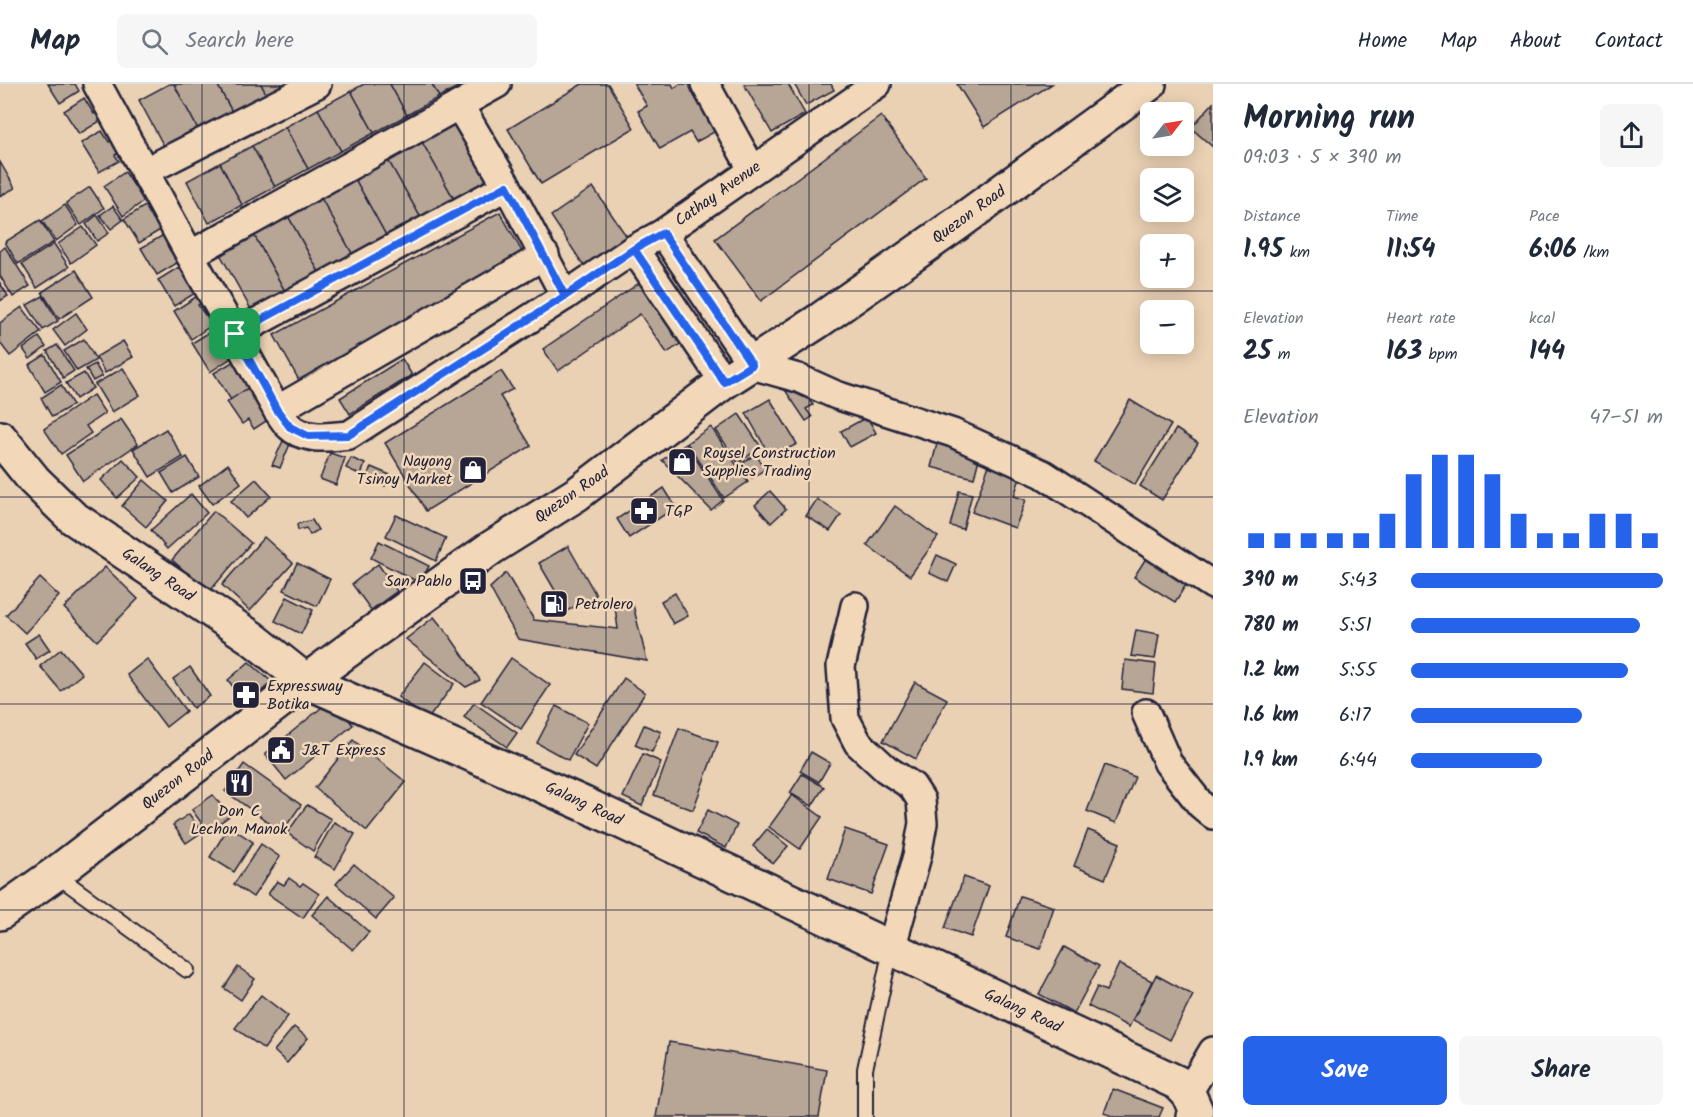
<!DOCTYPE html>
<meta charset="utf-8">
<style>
:root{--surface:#fff;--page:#f6f6f7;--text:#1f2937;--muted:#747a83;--line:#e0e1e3;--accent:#2563eb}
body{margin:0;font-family:Kalam,sans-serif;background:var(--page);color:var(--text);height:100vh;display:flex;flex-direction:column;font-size:22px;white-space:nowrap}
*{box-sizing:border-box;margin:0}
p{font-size:20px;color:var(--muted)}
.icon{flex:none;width:33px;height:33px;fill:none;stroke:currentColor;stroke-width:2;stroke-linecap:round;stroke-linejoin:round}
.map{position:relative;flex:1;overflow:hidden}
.drawer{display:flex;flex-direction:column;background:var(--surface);width:480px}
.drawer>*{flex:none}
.needle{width:39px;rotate:59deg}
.fabs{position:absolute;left:1140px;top:18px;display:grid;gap:12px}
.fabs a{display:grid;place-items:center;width:54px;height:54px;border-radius:9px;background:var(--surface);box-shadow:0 3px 15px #0003;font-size:30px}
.pin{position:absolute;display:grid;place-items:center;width:51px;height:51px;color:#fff;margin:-26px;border-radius:12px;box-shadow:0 3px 9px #0006}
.round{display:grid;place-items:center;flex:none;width:63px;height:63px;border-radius:9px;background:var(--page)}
.headline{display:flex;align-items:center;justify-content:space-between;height:102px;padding:0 30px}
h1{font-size:33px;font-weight:800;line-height:45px}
.figures{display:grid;grid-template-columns:repeat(3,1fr);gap:9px;height:102px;padding:6px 30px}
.figures div{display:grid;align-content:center}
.figures b{font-size:26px;font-weight:800}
.figures small{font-size:16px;font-weight:400}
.figures p{font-size:16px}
.chart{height:168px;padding:12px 30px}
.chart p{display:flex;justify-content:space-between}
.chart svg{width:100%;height:108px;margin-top:6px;stroke:var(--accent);stroke-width:6}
.primary-button{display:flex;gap:12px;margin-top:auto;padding:12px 30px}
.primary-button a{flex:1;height:69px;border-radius:9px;background:var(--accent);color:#fff;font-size:24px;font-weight:800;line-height:69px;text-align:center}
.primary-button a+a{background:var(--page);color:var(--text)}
ul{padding:0 30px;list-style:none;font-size:20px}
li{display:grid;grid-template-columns:96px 72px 1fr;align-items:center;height:45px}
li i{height:15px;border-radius:8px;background:var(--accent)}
header{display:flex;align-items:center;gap:36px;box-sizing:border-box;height:84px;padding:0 30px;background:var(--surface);border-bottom:2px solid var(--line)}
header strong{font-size:28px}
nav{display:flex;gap:33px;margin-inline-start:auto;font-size:21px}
.search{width:420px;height:54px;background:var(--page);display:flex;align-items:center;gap:15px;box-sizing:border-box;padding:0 21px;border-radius:9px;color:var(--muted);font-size:22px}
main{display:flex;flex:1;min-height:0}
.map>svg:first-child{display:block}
.building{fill:#b7a696;stroke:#22223b;stroke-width:1.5}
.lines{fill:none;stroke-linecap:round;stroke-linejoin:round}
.service-casing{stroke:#22223b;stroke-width:18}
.minor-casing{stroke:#22223b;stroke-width:32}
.tertiary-casing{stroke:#22223b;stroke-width:38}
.secondary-casing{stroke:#22223b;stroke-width:38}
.service{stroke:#f2d8b9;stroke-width:14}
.minor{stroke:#f2d8b9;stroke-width:27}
.tertiary{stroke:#f2d8b9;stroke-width:33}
.secondary{stroke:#f2d8b9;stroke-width:33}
.route-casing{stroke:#fff;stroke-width:12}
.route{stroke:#2563eb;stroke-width:8}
.grid{fill:none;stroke:#22223b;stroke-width:1.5;stroke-opacity:0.55}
.labels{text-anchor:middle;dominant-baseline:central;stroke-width:5;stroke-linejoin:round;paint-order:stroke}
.street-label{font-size:16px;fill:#22223b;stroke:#f2d8b9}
.poi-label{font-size:16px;fill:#22223b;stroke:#f2d8b9;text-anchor:start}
</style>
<header>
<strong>Map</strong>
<div class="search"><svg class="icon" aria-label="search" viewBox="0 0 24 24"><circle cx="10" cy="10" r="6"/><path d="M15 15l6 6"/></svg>Search here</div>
<nav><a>Home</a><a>Map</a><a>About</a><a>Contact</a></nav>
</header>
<main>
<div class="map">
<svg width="1213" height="1033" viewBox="0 0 1213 1033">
<rect width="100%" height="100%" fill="#ead1b4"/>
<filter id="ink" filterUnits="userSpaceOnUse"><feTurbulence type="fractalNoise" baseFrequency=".0167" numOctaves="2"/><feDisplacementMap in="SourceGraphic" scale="12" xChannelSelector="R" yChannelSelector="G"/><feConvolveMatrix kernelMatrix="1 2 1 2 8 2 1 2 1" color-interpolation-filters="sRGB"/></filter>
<g filter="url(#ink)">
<g class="building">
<polygon points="48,0 75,0 79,7 60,19"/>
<polygon points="169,0 174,0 199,47 166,66 139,16"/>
<polygon points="174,0 217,0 233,29 199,47"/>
<polygon points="217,0 261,0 267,11 233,29"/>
<polygon points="261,0 287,0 267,11"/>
<polygon points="364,0 390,0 407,31 374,49 351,7"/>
<polygon points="390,0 432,0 439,13 407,31"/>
<polygon points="432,0 463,0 439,13"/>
<polygon points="582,0 608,0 634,44 541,100 508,45"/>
<polygon points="634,0 672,0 674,4 680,0 701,0 725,42 696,58 690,48 660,65 638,27 647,22"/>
<polygon points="744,0 788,0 805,30 772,49"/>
<polygon points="794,0 831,0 834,6 806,21"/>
<polygon points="957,0 1052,0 984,43"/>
<polygon points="351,7 374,49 341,67 318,25"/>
<polygon points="84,14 94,30 101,26 105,34 79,50 64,27"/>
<polygon points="1213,19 1213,63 1191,44"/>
<polygon points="318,25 341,67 308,85 285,43"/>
<polygon points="881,32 926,94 761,217 715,155"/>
<polygon points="456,39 489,99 455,117 422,58"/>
<polygon points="285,43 308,85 275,103 252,62"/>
<polygon points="102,47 109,58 119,52 127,64 115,71 119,77 99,88 81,59"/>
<polygon points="422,58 455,117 422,136 388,76"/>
<polygon points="252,62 275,103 242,121 220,79"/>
<polygon points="388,76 422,136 388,155 355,95"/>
<polygon points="0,78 15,104 0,112"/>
<polygon points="220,79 242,121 209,139 187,97"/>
<polygon points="125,88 144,117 123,132 104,102"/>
<polygon points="355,95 388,155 354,173 321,114"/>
<polygon points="90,103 104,124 81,141 66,119"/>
<polygon points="593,103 629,156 586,185 551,132"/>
<polygon points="321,114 354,173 321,192 288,132"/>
<polygon points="65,121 78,141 56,157 42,137"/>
<polygon points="113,122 123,136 111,145 100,131"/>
<polygon points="145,122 153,136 156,134 165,143 139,159 124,135"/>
<polygon points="500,128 526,175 300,298 274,251"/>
<polygon points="97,131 109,149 97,157 86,140"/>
<polygon points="288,132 321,192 287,211 254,151"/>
<polygon points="40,136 54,158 18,180 5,158"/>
<polygon points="83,143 96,161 71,179 58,160"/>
<polygon points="167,149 174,159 168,163 171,168 175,165 179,171 174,174 177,179 157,191 141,164"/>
<polygon points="254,151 287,211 253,229 220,170"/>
<polygon points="54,160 69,183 37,204 22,180"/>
<polygon points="5,163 30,202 13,213 0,192 0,167"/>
<polygon points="179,183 187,195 197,189 205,203 174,222 158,196"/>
<polygon points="76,186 93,213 59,235 42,208"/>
<polygon points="645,195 686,256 667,269 640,230 558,287 543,265"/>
<polygon points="0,199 8,212 0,217"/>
<polygon points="202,209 207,216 198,221 205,231 210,228 213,232 208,235 212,241 191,255 174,227"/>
<polygon points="43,212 58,237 43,246 27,221"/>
<polygon points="22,223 41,248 10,272 0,259 0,239"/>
<polygon points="76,229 87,245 65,262 53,246"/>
<polygon points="224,242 230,252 221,257 226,264 231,261 237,270 210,288 192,259 213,246 214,249"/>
<polygon points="39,253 46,263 30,275 23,265"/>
<polygon points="84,255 96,276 77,287 64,267"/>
<polygon points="123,257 133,273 105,289 96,273"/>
<polygon points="57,261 74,287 63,294 47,267"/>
<polygon points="45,271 61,298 45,308 29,281"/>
<polygon points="241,273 247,282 239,287 250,304 231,316 214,289"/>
<polygon points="402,275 412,291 350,330 340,314"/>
<polygon points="95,280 102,292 93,297 86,285"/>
<polygon points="123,284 140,311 112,328 95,300"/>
<polygon points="501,287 513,305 500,312 531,362 426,427 385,359"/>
<polygon points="84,289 93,304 76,315 66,299"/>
<polygon points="797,298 813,321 806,325 812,333 806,337 785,306"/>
<polygon points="254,300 259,307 251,312 259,323 268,317 277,330 254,345 248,336 242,340 227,318"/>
<polygon points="61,301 73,321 52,333 41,314"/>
<polygon points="93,311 105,329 86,342 91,349 61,370 44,345"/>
<polygon points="770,315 797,360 771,374 746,329"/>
<polygon points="1130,316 1171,341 1135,401 1094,377"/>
<polygon points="739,330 761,363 738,379 716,346"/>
<polygon points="867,333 876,349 850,363 841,347"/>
<polygon points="121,335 138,360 83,397 66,371"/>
<polygon points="711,343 748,398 724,414 687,359"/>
<polygon points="166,345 183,373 150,393 133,365"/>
<polygon points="1176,345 1198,359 1162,416 1140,402"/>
<polygon points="939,352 982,363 974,394 931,383"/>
<polygon points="283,357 290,360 280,384 272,381"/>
<polygon points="686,360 723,416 711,426 662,376"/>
<polygon points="330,369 345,374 336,401 320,395"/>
<polygon points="756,370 765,385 752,394 742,379"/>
<polygon points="187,373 199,393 173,409 161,389"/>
<polygon points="992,373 1023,385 1014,412 1026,416 1015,444 972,428"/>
<polygon points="351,374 365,380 361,391 346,384"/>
<polygon points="123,375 140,393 117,414 101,396"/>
<polygon points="228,380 241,399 212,420 199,402"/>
<polygon points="371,383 390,391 385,402 366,394"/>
<polygon points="256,395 271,412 246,434 231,417"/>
<polygon points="144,396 168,417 146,443 122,422"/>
<polygon points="664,404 676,423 629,454 617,435"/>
<polygon points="770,407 786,425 771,439 755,421"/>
<polygon points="959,407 972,410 963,445 950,442"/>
<polygon points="191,410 207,429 167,465 151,446"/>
<polygon points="817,415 841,431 830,447 806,432"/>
<polygon points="895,422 938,453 910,492 867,461"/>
<polygon points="214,427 251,459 209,508 172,476"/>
<polygon points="396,431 446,454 436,477 386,452"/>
<polygon points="312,436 318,446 310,451 306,444 298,446 297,440"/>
<polygon points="264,453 293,479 250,527 222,501"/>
<polygon points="379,457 429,482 420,499 371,474"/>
<polygon points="568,462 596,511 567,527 539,479"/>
<polygon points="937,471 956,480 948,498 929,489"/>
<polygon points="1148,471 1189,496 1175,518 1134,493"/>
<polygon points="297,479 330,495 317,522 284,506"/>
<polygon points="378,480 397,507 371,526 352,500"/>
<polygon points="105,483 138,515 97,557 64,524"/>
<polygon points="506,489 534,536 618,545 615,523 633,521 647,577 518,555 490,504"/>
<polygon points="40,494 59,512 25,549 6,531"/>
<polygon points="675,509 688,532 673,540 661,517"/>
<polygon points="287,513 313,526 301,550 275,537"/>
<polygon points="434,533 451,554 480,596 466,603 406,555"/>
<polygon points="1136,546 1159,550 1155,575 1131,572"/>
<polygon points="39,550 50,566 36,575 25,559"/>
<polygon points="61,565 82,590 61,607 40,582"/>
<polygon points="511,574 550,601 521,645 481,618"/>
<polygon points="147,575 186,627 166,643 127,591"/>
<polygon points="1125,576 1156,580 1153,609 1122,605"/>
<polygon points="249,578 272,598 246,620 228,596"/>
<polygon points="425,578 454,600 428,635 398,613"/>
<polygon points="190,583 210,612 193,624 173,595"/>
<polygon points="624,594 645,609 596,685 574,671"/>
<polygon points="915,598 947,615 916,675 883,657"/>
<polygon points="332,615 353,641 286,696 265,670"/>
<polygon points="474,619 517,649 507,663 464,633"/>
<polygon points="556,622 588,639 568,676 537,659"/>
<polygon points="644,641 661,648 652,668 635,661"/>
<polygon points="679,644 718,658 693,726 654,711"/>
<polygon points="353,656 406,698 367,747 315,704"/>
<polygon points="811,668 830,679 819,698 800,687"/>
<polygon points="643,670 661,678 642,722 623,713"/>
<polygon points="244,680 301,721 282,748 225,707"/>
<polygon points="1105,681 1135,693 1116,739 1087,727"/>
<polygon points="802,690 824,703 812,722 790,709"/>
<polygon points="213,711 229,732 208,748 192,726"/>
<polygon points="792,711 822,733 800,765 769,743"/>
<polygon points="307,721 331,735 313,767 287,749"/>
<polygon points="708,726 737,741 726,764 696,749"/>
<polygon points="189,730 202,748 186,759 173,741"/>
<polygon points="334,738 355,750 335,785 314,773"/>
<polygon points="229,742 253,758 234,788 210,773"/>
<polygon points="767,745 788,762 773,780 753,762"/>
<polygon points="845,745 889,760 871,810 828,795"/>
<polygon points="1088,746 1120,759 1105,795 1074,782"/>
<polygon points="261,760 280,773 253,813 234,800"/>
<polygon points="354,780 394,814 376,835 336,800"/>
<polygon points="964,793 989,802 971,853 945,844"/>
<polygon points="289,794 300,802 303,799 319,810 303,834 268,810 277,797 284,801"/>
<polygon points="328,812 369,848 353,866 312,831"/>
<polygon points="1020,812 1054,823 1040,865 1006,853"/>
<polygon points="1064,863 1099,882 1074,929 1039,910"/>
<polygon points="1119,880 1152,897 1129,943 1088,922 1097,903 1106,907"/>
<polygon points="238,883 255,895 241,916 224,904"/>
<polygon points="1156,891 1193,911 1170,956 1133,936"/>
<polygon points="261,911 288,932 264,965 235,944"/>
<polygon points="294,943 308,954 287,979 274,967"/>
<polygon points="669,958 827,986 819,1033 656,1033"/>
<polygon points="1113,1005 1163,1024 1159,1033 1115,1033 1104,1029"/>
</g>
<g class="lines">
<g class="service-casing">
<g id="service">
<polyline points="55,790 187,886"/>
<polyline points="865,1033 865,985 891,865"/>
</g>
</g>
<g class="minor-casing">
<g id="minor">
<path d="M97 0 190 171 277 326C281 331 284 337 289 342 304 357 329 353 349 351L565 212 634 165 663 149 877 0"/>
<polyline points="705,0 752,85"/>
<polyline points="459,21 507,102 565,212"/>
<polyline points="144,88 317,0"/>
<polyline points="663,149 752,281 798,294 836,311 953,349 1043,390 1213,501"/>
<polyline points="634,165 724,298"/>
<polyline points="190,171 497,0"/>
<polyline points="235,250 507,102"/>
<polyline points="277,326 545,171"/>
<polyline points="855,522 841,582 845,634 858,659 886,685 912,702 921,716 923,739 917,772 891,865"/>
<polyline points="1146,629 1168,679 1201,721 1213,731"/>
<polyline points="1188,1009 1213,967"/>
</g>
</g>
<g class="tertiary-casing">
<polyline id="tertiary" points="0,354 34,396 72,433 252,554 306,597 584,720 1178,999 1188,1009 1196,1027 1193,1033"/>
</g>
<g class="secondary-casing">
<polyline id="secondary" points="0,829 55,790 306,597 362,556 491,464 577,410 724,298 817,238 954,142 1149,0"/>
</g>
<use href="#service" class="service"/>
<use href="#minor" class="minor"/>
<use href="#tertiary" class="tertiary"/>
<use href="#secondary" class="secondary"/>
</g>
</g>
<g class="lines" filter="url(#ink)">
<g class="route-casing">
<polyline id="route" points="235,250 277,326 290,343 308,352 349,351 565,212 634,165 724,298 752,281 663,149 634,165 565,212 507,102 235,250"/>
</g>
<use href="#route" class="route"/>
</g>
<path class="grid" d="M202 0V1033M404 0V1033M606 0V1033M809 0V1033M1011 0V1033M0 207H1213M0 413H1213M0 620H1213M0 826H1213"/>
<defs>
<g id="shop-square" transform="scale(1.5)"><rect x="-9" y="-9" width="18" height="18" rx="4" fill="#22223b" stroke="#f2d8b9"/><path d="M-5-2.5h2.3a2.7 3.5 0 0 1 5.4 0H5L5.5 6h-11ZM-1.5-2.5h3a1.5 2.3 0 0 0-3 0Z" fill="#fff"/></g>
<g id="pharmacy-square" transform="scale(1.5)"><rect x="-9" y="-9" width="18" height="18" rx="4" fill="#22223b" stroke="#f2d8b9"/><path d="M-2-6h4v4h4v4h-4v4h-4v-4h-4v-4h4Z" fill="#fff"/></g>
<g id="bus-square" transform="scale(1.5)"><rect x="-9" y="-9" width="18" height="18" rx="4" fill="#22223b" stroke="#f2d8b9"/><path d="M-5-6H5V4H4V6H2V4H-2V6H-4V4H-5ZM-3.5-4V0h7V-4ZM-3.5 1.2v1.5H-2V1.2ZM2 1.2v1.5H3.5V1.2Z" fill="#fff"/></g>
<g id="fuel-square" transform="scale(1.5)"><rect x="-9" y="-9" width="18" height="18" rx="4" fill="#22223b" stroke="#f2d8b9"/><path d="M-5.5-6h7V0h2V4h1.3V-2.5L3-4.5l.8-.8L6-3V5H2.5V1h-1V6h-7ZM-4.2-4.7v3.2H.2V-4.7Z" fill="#fff"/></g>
<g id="civic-square" transform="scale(1.5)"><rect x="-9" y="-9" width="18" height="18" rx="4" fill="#22223b" stroke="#f2d8b9"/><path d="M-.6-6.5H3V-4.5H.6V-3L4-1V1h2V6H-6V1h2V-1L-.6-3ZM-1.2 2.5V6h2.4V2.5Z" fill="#fff"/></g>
<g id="restaurant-square" transform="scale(1.5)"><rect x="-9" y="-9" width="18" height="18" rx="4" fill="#22223b" stroke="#f2d8b9"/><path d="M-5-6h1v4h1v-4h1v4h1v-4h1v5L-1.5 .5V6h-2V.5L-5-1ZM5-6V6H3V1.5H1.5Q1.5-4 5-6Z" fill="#fff"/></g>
</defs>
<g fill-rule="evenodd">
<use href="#shop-square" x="682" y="378"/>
<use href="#shop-square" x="473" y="386"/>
<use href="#pharmacy-square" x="644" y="427"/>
<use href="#bus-square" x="473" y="497"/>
<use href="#fuel-square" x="554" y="520"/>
<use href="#pharmacy-square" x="246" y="611"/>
<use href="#civic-square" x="281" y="666"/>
<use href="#restaurant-square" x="239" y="699"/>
</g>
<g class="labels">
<g class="street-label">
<text transform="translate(718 110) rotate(-35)">Cathay Avenue</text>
<text transform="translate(969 131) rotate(-36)">Quezon Road</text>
<text transform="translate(572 411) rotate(-35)">Quezon Road</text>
<text transform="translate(158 491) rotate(34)">Galang Road</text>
<text transform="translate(178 696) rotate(-38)">Quezon Road</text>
<text transform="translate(584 720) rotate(25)">Galang Road</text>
<text transform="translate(1023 927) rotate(25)">Galang Road</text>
</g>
<g class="poi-label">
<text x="703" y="369">Roysel Construction<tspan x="703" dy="18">Supplies Trading</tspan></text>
<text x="452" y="377" text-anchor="end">Nayong<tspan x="452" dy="18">Tsinoy Market</tspan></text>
<text x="665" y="427">TGP</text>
<text x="452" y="497" text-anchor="end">San Pablo</text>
<text x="575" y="520">Petrolero</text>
<text x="267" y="602">Expressway<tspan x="267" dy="18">Botika</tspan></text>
<text x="302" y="666">J&amp;T Express</text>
<text x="239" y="727" text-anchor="middle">Don C<tspan x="239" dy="18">Lechon Manok</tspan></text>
</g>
</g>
</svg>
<div class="fabs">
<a><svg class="needle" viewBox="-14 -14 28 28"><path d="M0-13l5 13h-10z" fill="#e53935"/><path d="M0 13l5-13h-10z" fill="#747a83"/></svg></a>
<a><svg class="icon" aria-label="layers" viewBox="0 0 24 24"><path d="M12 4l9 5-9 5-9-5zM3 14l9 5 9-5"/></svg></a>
<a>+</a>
<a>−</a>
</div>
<div class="pin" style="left:235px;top:250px;background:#1e9e55"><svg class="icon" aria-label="arrive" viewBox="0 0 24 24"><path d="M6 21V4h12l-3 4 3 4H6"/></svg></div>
</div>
<section class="drawer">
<div class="headline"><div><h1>Morning run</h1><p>09:03 · 5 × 390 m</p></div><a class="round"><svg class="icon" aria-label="share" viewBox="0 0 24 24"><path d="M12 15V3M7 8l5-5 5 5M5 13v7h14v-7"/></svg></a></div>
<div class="figures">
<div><p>Distance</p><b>1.95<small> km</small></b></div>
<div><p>Time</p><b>11:54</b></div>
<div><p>Pace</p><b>6:06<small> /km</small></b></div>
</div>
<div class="figures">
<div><p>Elevation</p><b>25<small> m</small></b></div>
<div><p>Heart rate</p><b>163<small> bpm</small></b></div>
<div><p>kcal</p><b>144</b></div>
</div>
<div class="chart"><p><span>Elevation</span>47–51 m</p>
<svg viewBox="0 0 160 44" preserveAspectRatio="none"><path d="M5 44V38M15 44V38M25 44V38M35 44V38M45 44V38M55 44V30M65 44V14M75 44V6M85 44V6M95 44V14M105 44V30M115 44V38M125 44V38M135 44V30M145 44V30M155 44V38"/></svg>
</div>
<ul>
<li><b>390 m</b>5:43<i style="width:100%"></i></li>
<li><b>780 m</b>5:51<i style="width:91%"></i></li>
<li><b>1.2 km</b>5:55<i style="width:86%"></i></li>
<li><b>1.6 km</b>6:17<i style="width:68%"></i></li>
<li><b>1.9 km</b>6:44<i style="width:52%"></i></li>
</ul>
<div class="primary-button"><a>Save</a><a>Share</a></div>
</section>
</main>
